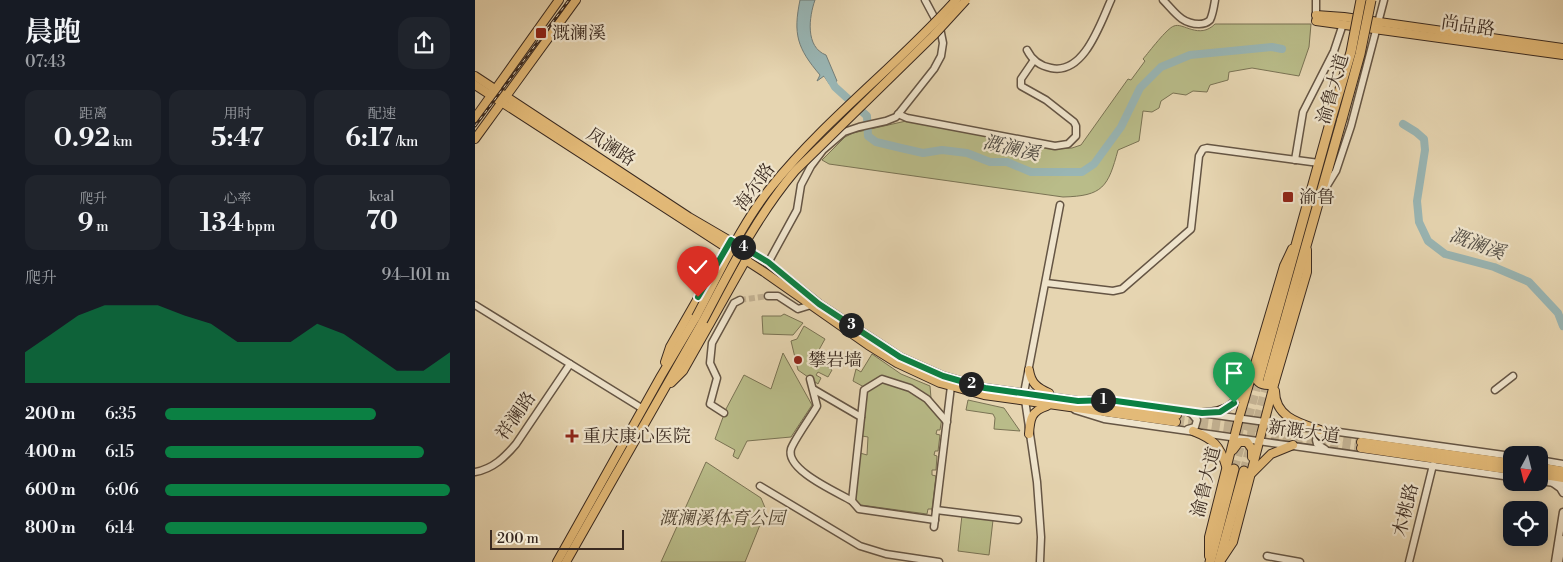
<!DOCTYPE html>
<html lang="zh">
<meta charset="utf-8">
<style>
:root{--surface:#171b24;--page:#20242c;--text:#f1f3f6;--muted:#9ea1a6;--accent:#0b8043}
body{margin:0;font-family:"Libre Bodoni","Noto Serif SC",serif;background:var(--page);color:var(--text);height:100vh;display:flex;flex-direction:column;font-size:19px;white-space:nowrap}
*{box-sizing:border-box;margin:0}
p{font-size:16px;color:var(--muted)}
.icon{flex:none;width:28px;height:28px;fill:none;stroke:currentColor;stroke-width:2;stroke-linecap:round;stroke-linejoin:round}
.map{position:relative;flex:1;overflow:hidden}
.details{display:flex;flex-direction:column;background:var(--surface);width:475px}
.details>*{flex:none}
.needle{width:32px;rotate:187deg}
.buttons{position:absolute;left:1028px;top:446px;display:grid;gap:10px}
.buttons a{display:grid;place-items:center;width:45px;height:45px;border-radius:10px;background:var(--surface);box-shadow:0 2px 12px #0003;font-size:25px}
.scale{position:absolute;left:15px;bottom:12px;width:134px;box-sizing:border-box;padding-left:5px;border:2px solid #3a2a20;border-top:0;font-size:14px;line-height:18px;white-space:nowrap;color:#3a2a20;-webkit-text-stroke:4px #efe4cc;paint-order:stroke}
.pin{position:absolute;display:grid;place-items:center;width:42px;height:42px;color:#fff;margin:-51px -21px;border-radius:50% 50% 50% 0;rotate:-45deg;box-shadow:0 0 5px #0007}
.pin .icon{rotate:45deg}
.km{position:absolute;width:25px;height:25px;margin:-12px;border-radius:50%;background:#222;color:#fff;font-size:14px;line-height:25px;text-align:center}
.round{display:grid;place-items:center;flex:none;width:52px;height:52px;border-radius:15px;background:var(--page)}
.head{display:flex;align-items:center;justify-content:space-between;height:85px;padding:0 25px}
h1{font-size:28px;font-weight:700;line-height:38px}
.metrics{display:grid;grid-template-columns:repeat(3,1fr);gap:8px;height:85px;padding:5px 25px}
.metrics div{display:grid;align-content:center;border-radius:12px;background:var(--page);text-align:center}
.metrics b{font-size:25px;font-weight:700}
.metrics small{font-size:14px;font-weight:400}
.metrics p{font-size:14px}
.chart{height:140px;padding:10px 25px}
.chart p{display:flex;justify-content:space-between}
.chart svg{width:100%;height:90px;margin-top:5px;fill:var(--accent);opacity:.7}
ul{padding:0 25px;list-style:none;font-size:16px}
li{display:grid;grid-template-columns:80px 60px 1fr;align-items:center;height:38px}
li i{height:12px;border-radius:6px;background:var(--accent)}
main{display:flex;flex:1;min-height:0}
.map>svg:first-child{display:block}
.green{fill:#b9bc89;stroke:#7a7354}
.water{fill:#99b6b5;stroke:#737e79}
.lines{fill:none;stroke-linecap:round;stroke-linejoin:round}
.river{stroke:#99b6b5;stroke-width:8}
.minor-tunnel{stroke:#c4b394;stroke-width:6;stroke-dasharray:6 3;stroke-linecap:butt}
.major-tunnel{stroke:#c4b394;stroke-width:8;stroke-dasharray:8 4;stroke-linecap:butt}
.highway-tunnel{stroke:#c4b394;stroke-width:9;stroke-dasharray:9 4.5;stroke-linecap:butt}
.minor-casing{stroke:#655544;stroke-width:9}
.major-casing{stroke:#3a2a20;stroke-width:10}
.highway-casing{stroke:#3a2a20;stroke-width:11}
.minor{stroke:#efe4cc;stroke-width:6}
.major{stroke:#e3ba78;stroke-width:8}
.highway{stroke:#e3ba78;stroke-width:9}
.rail-casing{stroke:#3a2a20;stroke-width:3}
.rail{stroke:#efe4cc;stroke-width:1;stroke-dasharray:4;stroke-linecap:butt}
.major-bridge-casing{stroke:#3a2a20;stroke-width:10;stroke-linecap:butt}
.highway-bridge-casing{stroke:#3a2a20;stroke-width:11;stroke-linecap:butt}
.major-bridge{stroke:#e3ba78;stroke-width:8}
.highway-bridge{stroke:#e3ba78;stroke-width:9}
.route-casing{stroke:#fff;stroke-width:10}
.route{stroke:#0b8043;stroke-width:6}
.poi-dot{fill:#8f2418;stroke:#efe4cc;stroke-width:2}
.labels{text-anchor:middle;dominant-baseline:central;stroke-width:4.5;stroke-linejoin:round;paint-order:stroke}
.street-label{font-size:18px;fill:#3a2a20;stroke:#efe4cc}
.poi-label{font-size:18px;fill:#3a2a20;stroke:#efe4cc;text-anchor:start}
.park-label{font-size:18px;font-style:italic;fill:#534735;stroke:#efe4cc}
.water-label{font-size:19px;font-style:italic;fill:#524d45;stroke:#efe4cc}
</style>
<main>
<section class="details">
<div class="head"><div><h1>晨跑</h1><p>07:43</p></div><a class="round"><svg class="icon" aria-label="share" viewBox="0 0 24 24"><path d="M12 15V3M7 8l5-5 5 5M5 13v7h14v-7"/></svg></a></div>
<div class="metrics">
<div><p>距离</p><b>0.92<small> km</small></b></div>
<div><p>用时</p><b>5:47</b></div>
<div><p>配速</p><b>6:17<small> /km</small></b></div>
</div>
<div class="metrics">
<div><p>爬升</p><b>9<small> m</small></b></div>
<div><p>心率</p><b>134<small> bpm</small></b></div>
<div><p>kcal</p><b>70</b></div>
</div>
<div class="chart"><p><span>爬升</span>94–101 m</p>
<svg viewBox="0 0 160 44" preserveAspectRatio="none"><path d="M0 44V29L10 20L20 11L30 6L40 6L50 6L60 11L70 15L80 24L90 24L100 24L110 15L120 20L130 29L140 38L150 38L160 29V44z"/></svg>
</div>
<ul>
<li><b>200 m</b>6:35<i style="width:74%"></i></li>
<li><b>400 m</b>6:15<i style="width:91%"></i></li>
<li><b>600 m</b>6:06<i style="width:100%"></i></li>
<li><b>800 m</b>6:14<i style="width:92%"></i></li>
</ul>
</section>
<div class="map">
<svg width="1088" height="562" viewBox="0 0 1088 562">
<rect width="100%" height="100%" fill="#e6d5b1"/>
<filter id="stains"><feTurbulence type="fractalNoise" baseFrequency=".004" numOctaves="4"/><feColorMatrix values="0 0 0 0 .2 0 0 0 0 .09 0 0 0 0 .02 0 0 0 .5 -.17"/></filter>
<radialGradient id="worn" r=".72"><stop offset=".6" stop-color="#630" stop-opacity="0"/><stop offset="1" stop-color="#630" stop-opacity=".3"/></radialGradient>
<g class="green">
<path d="M740 24H836L834 47 824 76 777 68 754 72 753 80 735 85 732 92 718 91 711 95 698 93 686 101 684 108 677 112 668 111 664 141 643 150C633 187 628 196 588 197L354 164 347 160 370 137 378 133 431 121 577 149 597 148 606 145 653 79 656 80 670 61 668 59C674 52 692 28 699 26 708 22 724 40 740 24Z"/>
<polygon points="309,314 328,323 318,335 288,334 287,316 306,316"/>
<polygon points="329,326 350,339 340,357 357,370 353,377 343,372 341,375 346,378 343,384 323,370 316,341 322,339"/>
<polygon points="308,353 337,405 316,437 272,441 263,459 258,456 260,450 240,439 251,409 269,375 296,389"/>
<polygon points="397,354 426,374 455,386 456,398 435,386 406,376 389,387 378,381 381,369 386,372"/>
<path d="M406 382C436 386 447 398 467 418L465 430H462L461 434 465 435 463 451H460L459 455 462 456 461 470H457V475L461 476 457 509H453L452 514 386 505 380 500 385 453 392 455 393 437 387 436 391 390Z"/>
<polygon points="493,400 529,408 545,431 519,429 520,418 518,414 491,410"/>
<polygon points="231,462 286,498 291,510 270,562 186,562"/>
<polygon points="487,515 518,520 514,555 483,551"/>
</g>
<path class="water" d="M325 0H340C334 17 330 47 351 55L362 81 355 85 349 76 342 81 345 75C322 48 318 34 325 0Z"/>
<g class="lines">
<g class="river">
<polyline points="353,75 360,87 392,116 393,136 401,142 426,148 448,153 467,150 492,153 515,162 532,162 556,172 607,172 619,164 646,127 665,88 686,67 715,55 797,47 807,49"/>
<polyline points="928,124 941,132 949,139 950,150 942,201 944,222 953,241 970,254 1019,267 1054,282 1083,313 1088,326"/>
</g>
<polyline class="minor-tunnel" points="265,300 293,296"/>
<g class="major-tunnel">
<polyline points="702,415 886,442"/>
<polyline points="701,422 886,448"/>
</g>
<g class="highway-tunnel">
<polyline points="759,469 784,378"/>
<polyline points="769,471 793,380"/>
</g>
<g class="minor-casing">
<g id="minor">
<path d="M688 0C699 11 706 24 724 24 728 24 732 23 735 20 738 14 739 6 740 0"/>
<polyline points="841,19 841,0"/>
<path d="M552 50C557 60 565 66 576 68 609 75 625 24 636 0"/>
<polyline points="423,114 432,118 580,146 593,144 601,136 601,126 599,122 571,100 546,86 546,79 559,60"/>
<polyline points="820,160 828,112 859,51 868,24"/>
<polyline points="850,189 861,171 876,126 909,0"/>
<polyline points="293,263 322,210 326,185 336,166 348,150 369,132 384,127 411,121 421,117 459,69 466,56 468,43 465,28 450,0"/>
<polyline points="571,283 638,291 647,289 716,229 724,156 728,149 732,148 844,163"/>
<polyline points="293,296 303,296 323,309 336,305"/>
<polyline points="0,305 168,409"/>
<path d="M335 379 342 406C337 415 319 440 316 449 310 470 362 492 377 501"/>
<polyline points="338,389 386,417"/>
<polyline points="1020,390 1038,376"/>
<polyline points="614,400 634,400 832,428"/>
<polyline points="600,410 629,419 1036,477"/>
<polyline points="249,413 235,404 242,378 235,363 237,343 259,303 265,300"/>
<polyline points="713,429 720,427 722,420 717,414 713,412"/>
<polyline points="842,429 1036,456"/>
<polyline points="850,449 842,444 841,440 845,434 852,432"/>
<polyline points="1064,460 1088,464"/>
<path d="M0 472C18 469 30 457 41 444L95 364"/>
<polyline points="1064,481 1088,484"/>
<polyline points="1078,483 1085,488 1088,493"/>
<polyline points="285,486 385,546 411,554 464,562"/>
<polyline points="461,510 543,520"/>
<polyline points="460,520 384,509 377,501 389,390 407,379 435,388 452,399 472,422"/>
<polyline points="459,527 476,386"/>
<polyline points="792,556 825,562"/>
<polyline points="565,562 566,537 562,482 549,393 585,205"/>
<polyline points="934,562 958,465"/>
<polyline points="1080,562 1088,512"/>
<polyline points="1084,562 1088,539"/>
</g>
</g>
<g class="major-casing">
<g id="major">
<polyline points="841,15 869,17 1088,48"/>
<polyline points="841,21 1088,55"/>
<polyline points="0,76 214,217 293,263 344,304 425,357 468,376 510,388 702,415"/>
<polyline points="0,85 289,272 393,345 422,363 465,383 509,395 701,422"/>
<polyline points="0,118 84,0"/>
<polyline points="0,139 101,0"/>
<polyline points="190,362 195,347 254,244"/>
<path d="M554 370C556 383 562 388 574 393"/>
<path d="M780 374C781 382 785 385 793 385L800 381"/>
<polyline points="196,383 208,371 273,256"/>
<path d="M800 391C800 417 824 423 845 430"/>
<path d="M727 413C751 412 760 406 771 385"/>
<path d="M718 431C738 439 745 445 751 466"/>
<path d="M554 434C555 419 556 411 572 406"/>
<polyline points="886,442 1036,463"/>
<polyline points="886,448 1036,470"/>
<polyline points="758,450 764,442 772,442 777,449 777,457"/>
<polyline points="1064,467 1088,471"/>
<polyline points="777,473 796,454 818,445"/>
<polyline points="1064,474 1088,478"/>
<polyline points="734,556 734,537 764,418 809,266 817,249"/>
<polyline points="746,560 758,542 800,381 832,272 832,250"/>
<polyline points="82,562 186,376 221,317"/>
<polyline points="91,562 228,321"/>
</g>
</g>
<g class="highway-casing">
<g id="highway">
<polyline points="784,378 857,116"/>
<polyline points="793,380 867,119"/>
<polyline points="735,562 759,469"/>
<polyline points="744,562 769,471"/>
</g>
</g>
<use href="#minor" class="minor"/>
<use href="#major" class="major"/>
<use href="#highway" class="highway"/>
<g class="rail-casing">
<polyline id="rail" points="0,126 94,0"/>
</g>
<use href="#rail" class="rail"/>
<g class="major-bridge-casing">
<g id="major-bridge">
<path d="M221 317C244 274 266 224 297 186 352 118 423 65 481 0"/>
<path d="M228 321C256 268 282 216 320 171L458 36 491 0"/>
</g>
</g>
<g class="highway-bridge-casing">
<g id="highway-bridge">
<polyline points="857,116 876,52 886,0"/>
<polyline points="867,119 885,54 896,0"/>
</g>
</g>
<use href="#major-bridge" class="major-bridge"/>
<use href="#highway-bridge" class="highway-bridge"/>
</g>
<g class="lines">
<g class="route-casing">
<polyline id="route" points="223,297 256,240 293,262 344,304 425,357 468,376 510,388 603,401 634,400 727,413 745,412 759,403"/>
</g>
<use href="#route" class="route"/>
</g>
<g class="poi-dot">
<rect x="60" y="27" width="12" height="12" rx="2.5"/>
<rect x="807" y="191" width="12" height="12" rx="2.5"/>
<circle cx="323" cy="360" r="5"/>
<path d="M94.5 428.5h5v5h5v5h-5v5h-5v-5h-5v-5h5z"/>
</g>
<g class="labels">
<g class="street-label">
<text transform="translate(993 26) rotate(8)">尚品路</text>
<text transform="translate(858 89) rotate(-74)">渝鲁大道</text>
<text transform="translate(136 147) rotate(33)">凤澜路</text>
<text transform="translate(280 187) rotate(-54)">海尔路</text>
<text transform="translate(41 416) rotate(-55)">祥澜路</text>
<text transform="translate(829 432) rotate(8)">新溉大道</text>
<text transform="translate(731 482) rotate(-76)">渝鲁大道</text>
<text transform="translate(931 510) rotate(-76)">木桃路</text>
</g>
<g class="poi-label">
<text x="77" y="33">溉澜溪</text>
<text x="824" y="197">渝鲁</text>
<text x="333" y="360">攀岩墙</text>
<text x="108" y="436">重庆康心医院</text>
</g>
<g class="park-label">
<text x="247" y="518">溉澜溪体育公园</text>
</g>
<g class="water-label">
<text transform="translate(536 148) rotate(13)">溉澜溪</text>
<text transform="translate(1002 244) rotate(20)">溉澜溪</text>
</g>
</g>
<rect width="100%" height="100%" filter="url(#stains)"/>
<rect width="100%" height="100%" fill="url(#worn)"/>
</svg>
<div class="buttons">
<a><svg class="needle" viewBox="-14 -14 28 28"><path d="M0-13l5 13h-10z" fill="#e53935"/><path d="M0 13l5-13h-10z" fill="#9ea1a6"/></svg></a>
<a><svg class="icon" aria-label="locate" viewBox="0 0 24 24"><circle cx="12" cy="12" r="6"/><path d="M12 2v4M12 18v4M2 12h4M18 12h4"/></svg></a>
</div>
<div class="scale">200 m</div>
<div class="pin" style="left:759px;top:403px;background:#1e9e55"><svg class="icon" aria-label="arrive" viewBox="0 0 24 24"><path d="M6 21V4h12l-3 4 3 4H6"/></svg></div>
<div class="pin" style="left:223px;top:297px;background:#d93025"><svg class="icon" aria-label="check" viewBox="0 0 24 24"><path d="M5 12l5 5 9-10"/></svg></div>
<b class="km" style="left:628px;top:400px">1</b>
<b class="km" style="left:496px;top:384px">2</b>
<b class="km" style="left:376px;top:325px">3</b>
<b class="km" style="left:268px;top:247px">4</b>
</div>
</main>
